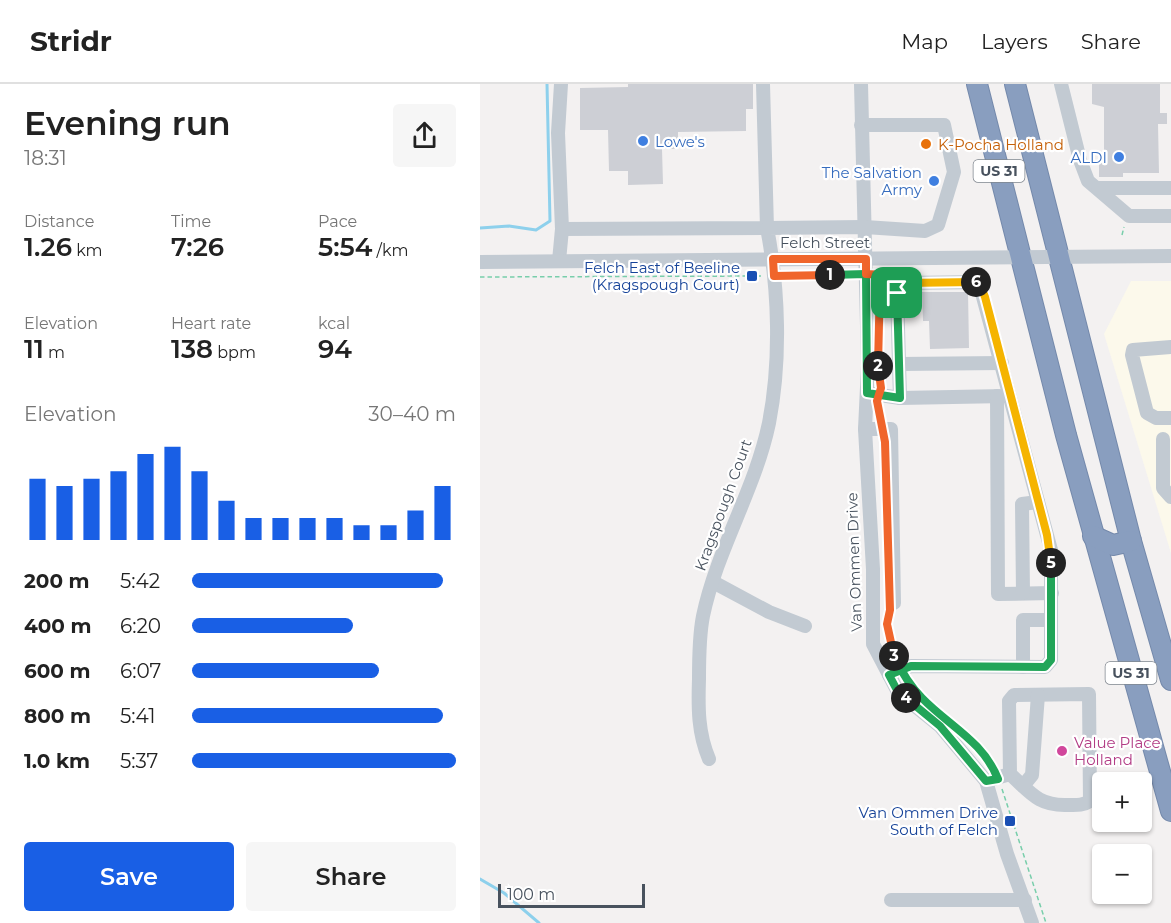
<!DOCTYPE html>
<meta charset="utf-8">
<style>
:root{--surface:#fff;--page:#f6f6f6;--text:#222;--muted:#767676;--line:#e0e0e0;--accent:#195fe5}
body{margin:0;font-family:Montserrat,sans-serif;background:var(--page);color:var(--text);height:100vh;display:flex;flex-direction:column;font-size:22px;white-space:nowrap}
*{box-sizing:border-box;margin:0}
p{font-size:20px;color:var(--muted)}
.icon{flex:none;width:33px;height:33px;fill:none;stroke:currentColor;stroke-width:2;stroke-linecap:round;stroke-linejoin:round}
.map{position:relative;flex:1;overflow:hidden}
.drawer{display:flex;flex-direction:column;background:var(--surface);width:480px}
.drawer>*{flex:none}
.controls{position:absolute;left:612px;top:688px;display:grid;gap:12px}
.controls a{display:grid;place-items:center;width:60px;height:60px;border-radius:6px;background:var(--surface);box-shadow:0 2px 4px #0004;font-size:30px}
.scale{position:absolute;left:18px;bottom:15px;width:147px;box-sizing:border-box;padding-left:6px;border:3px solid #48525e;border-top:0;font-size:16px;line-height:21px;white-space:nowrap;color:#48525e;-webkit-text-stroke:4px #fff;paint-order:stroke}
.pin{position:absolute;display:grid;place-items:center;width:51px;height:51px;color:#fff;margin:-26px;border-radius:12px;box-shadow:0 3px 9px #0006}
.km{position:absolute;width:30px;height:30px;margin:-15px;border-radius:50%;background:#222;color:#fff;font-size:16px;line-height:30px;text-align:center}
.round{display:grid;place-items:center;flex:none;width:63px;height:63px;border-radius:6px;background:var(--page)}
.headline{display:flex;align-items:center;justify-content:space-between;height:102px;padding:0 24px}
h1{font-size:33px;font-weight:600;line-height:45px}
.metrics{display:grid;grid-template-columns:repeat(3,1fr);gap:9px;height:102px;padding:6px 24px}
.metrics div{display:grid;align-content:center}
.metrics b{font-size:26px;font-weight:600}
.metrics small{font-size:16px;font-weight:400}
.metrics p{font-size:16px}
.chart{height:168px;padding:12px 24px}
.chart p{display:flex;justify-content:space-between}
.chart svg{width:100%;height:108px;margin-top:6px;stroke:var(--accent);stroke-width:6}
.primary-button{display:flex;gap:12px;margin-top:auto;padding:12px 24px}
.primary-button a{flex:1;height:69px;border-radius:6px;background:var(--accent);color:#fff;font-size:24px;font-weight:600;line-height:69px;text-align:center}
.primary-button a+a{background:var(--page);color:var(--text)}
ul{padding:0 24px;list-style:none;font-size:20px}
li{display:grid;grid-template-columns:96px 72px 1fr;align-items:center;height:45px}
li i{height:15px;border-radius:8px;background:var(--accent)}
header{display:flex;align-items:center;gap:36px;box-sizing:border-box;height:84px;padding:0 30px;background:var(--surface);border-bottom:2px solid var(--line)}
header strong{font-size:28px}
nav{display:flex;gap:33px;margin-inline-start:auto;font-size:21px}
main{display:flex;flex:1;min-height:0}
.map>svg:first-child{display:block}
.commercial{fill:#fcf9eb}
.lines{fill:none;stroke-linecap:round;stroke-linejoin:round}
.stream{stroke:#8dd0ec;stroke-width:3}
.building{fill:#cdcfd5}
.highway-casing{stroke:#7489ab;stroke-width:22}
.path{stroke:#78ceab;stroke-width:1.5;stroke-dasharray:4.5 3;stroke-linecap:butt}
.minor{stroke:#c2cad2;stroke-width:14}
.highway{stroke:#899ebf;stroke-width:20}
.split-1-casing{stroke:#fff;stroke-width:12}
.split-2-casing{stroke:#fff;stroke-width:12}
.split-3-casing{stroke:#fff;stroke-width:12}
.split-4-casing{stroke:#fff;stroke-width:12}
.split-5-casing{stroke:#fff;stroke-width:12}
.split-6-casing{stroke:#fff;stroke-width:12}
.split-7-casing{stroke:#fff;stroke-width:12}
.split-1{stroke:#22a559;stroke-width:8}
.split-2{stroke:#f0652b;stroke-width:8}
.split-3{stroke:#f0652b;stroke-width:8}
.split-4{stroke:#22a559;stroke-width:8}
.split-5{stroke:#22a559;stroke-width:8}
.split-6{stroke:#f5b400;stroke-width:8}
.split-7{stroke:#f5b400;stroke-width:8}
.shop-dot{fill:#3f7fe0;stroke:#fff;stroke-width:2}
.food-dot{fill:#e8710a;stroke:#fff;stroke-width:2}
.transit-dot{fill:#1a4fb4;stroke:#fff;stroke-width:2}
.hotel-dot{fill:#d1479c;stroke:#fff;stroke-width:2}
.labels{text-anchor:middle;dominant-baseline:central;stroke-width:4.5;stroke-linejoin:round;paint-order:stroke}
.shield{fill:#fff;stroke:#7f868e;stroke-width:1.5}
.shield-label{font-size:14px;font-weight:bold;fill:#48525e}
.shop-label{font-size:15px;fill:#366cbe;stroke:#fff;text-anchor:end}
.food-label{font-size:15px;fill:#c56008;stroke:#fff;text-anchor:start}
.street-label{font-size:15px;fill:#48525e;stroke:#fff}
.transit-label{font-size:15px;fill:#164399;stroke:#fff;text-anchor:end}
.hotel-label{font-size:15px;fill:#b23c85;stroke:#fff;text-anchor:start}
</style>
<header>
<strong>Stridr</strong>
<nav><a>Map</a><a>Layers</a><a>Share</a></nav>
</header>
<main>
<section class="drawer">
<div class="headline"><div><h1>Evening run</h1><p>18:31</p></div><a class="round"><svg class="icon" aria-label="share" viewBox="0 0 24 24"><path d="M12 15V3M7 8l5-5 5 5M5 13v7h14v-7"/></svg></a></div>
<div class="metrics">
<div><p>Distance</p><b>1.26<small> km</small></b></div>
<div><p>Time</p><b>7:26</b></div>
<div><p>Pace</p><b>5:54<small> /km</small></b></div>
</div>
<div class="metrics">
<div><p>Elevation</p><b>11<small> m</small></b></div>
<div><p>Heart rate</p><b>138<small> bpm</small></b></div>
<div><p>kcal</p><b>94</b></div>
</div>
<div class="chart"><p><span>Elevation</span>30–40 m</p>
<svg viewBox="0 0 160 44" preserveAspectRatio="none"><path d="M5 44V19M15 44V22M25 44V19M35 44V16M45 44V9M55 44V6M65 44V16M75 44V28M85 44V35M95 44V35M105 44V35M115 44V35M125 44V38M135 44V38M145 44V32M155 44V22"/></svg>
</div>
<ul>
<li><b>200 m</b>5:42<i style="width:95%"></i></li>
<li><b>400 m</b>6:20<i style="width:61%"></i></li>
<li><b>600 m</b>6:07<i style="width:71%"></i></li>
<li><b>800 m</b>5:41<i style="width:95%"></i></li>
<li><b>1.0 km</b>5:37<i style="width:100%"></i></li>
</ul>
<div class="primary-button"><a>Save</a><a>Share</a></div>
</section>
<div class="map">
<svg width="691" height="839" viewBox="0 0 691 839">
<rect width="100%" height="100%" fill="#f3f1f1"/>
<polygon class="commercial" points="651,197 691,197 691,469 624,250"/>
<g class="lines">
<g class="stream">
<polyline points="0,144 29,142 56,146 70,137 67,0"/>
<polyline points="0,795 24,809 59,839"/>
</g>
</g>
<g class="building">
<polygon points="148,0 273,0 273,25 266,25 266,47 198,48 198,65 182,65 183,100 148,101 148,87 129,87 128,46 100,46 100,4 148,3"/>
<polygon points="612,0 680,0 680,29 687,29 687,40 678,40 679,89 643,89 643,93 619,93 619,70 624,70 624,23 612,20"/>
<polygon points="442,208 488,208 489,264 450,265 449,237 443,237"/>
</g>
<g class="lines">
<g class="highway-casing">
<g id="highway">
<polyline points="497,0 586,351 691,727"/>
<polyline points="535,0 651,457 691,596"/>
<polyline points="613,452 633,461 651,457"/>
</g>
</g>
<g class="path">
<polyline points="642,151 644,143"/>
<polyline points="397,191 404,191 400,197 399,213"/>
<polyline points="307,192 374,191"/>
<polyline points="0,193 281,192"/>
<polyline points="409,531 409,556 416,576"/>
<polyline points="427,595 435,606"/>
<polyline points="475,640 500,665 514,683"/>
<polyline points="522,705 566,839"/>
</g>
<g class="minor">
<polyline points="81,0 78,49 82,145"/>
<polyline points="381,0 388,282 385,345 393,485 393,560 418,608 460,642 506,697 527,770 552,839"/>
<polyline points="581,0 600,76 608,97 649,132 691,132"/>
<polyline points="618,104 691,104"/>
<polyline points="79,177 82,145 287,144 283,0"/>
<polyline points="0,178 691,172"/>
<polyline points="691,263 653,266 652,271 667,329 676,334 691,334"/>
<polyline points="419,280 522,279"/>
<polyline points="387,309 420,314 526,312"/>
<polyline points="517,312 518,510 572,509"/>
<polyline points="385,345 411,345 414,519"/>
<polyline points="683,355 683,404 691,413"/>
<polyline points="233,498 289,528 325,542"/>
<polyline points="543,509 542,420 558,418"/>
<polyline points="543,583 543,536 571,536"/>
<polyline points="409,591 431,582 565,583 571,576 571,466 499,198 424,199 417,209 420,314"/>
<path d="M229 675C218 649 218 624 219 595 219 575 219 552 223 532 237 465 275 406 289 339 301 277 299 206 287 144L385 143 445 147 458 141 474 88 464 41H381"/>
<path d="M506 697 530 690 529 617 534 611 609 610 610 717C602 722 596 721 587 721 558 722 550 708 530 690"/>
<polyline points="543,702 552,691 558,611"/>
<polyline points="411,816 545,816"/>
</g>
<use href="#highway" class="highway"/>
</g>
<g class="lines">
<g class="split-1-casing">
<polyline id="split-1" points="350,191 386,190 387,309 420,314 417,209"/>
</g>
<g class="split-2-casing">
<polyline id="split-2" points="350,191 294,192 293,175 386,175 386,190 404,191 400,197 398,282"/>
</g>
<g class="split-3-casing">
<polyline id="split-3" points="398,282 401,304 397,317 405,358 410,526 407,540 414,572"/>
</g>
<g class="split-4-casing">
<path id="split-4" d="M414 572C421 587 430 602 442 614 469 642 503 657 518 695L506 697 460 642 426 614"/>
</g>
<g class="split-5-casing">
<polyline id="split-5" points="426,614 418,608 409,591 431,582 565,583 571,576 571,479"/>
</g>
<g class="split-6-casing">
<polyline id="split-6" points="496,198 499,198 505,213 567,451 571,479"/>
</g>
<g class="split-7-casing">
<polyline id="split-7" points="417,209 424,199 496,198"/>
</g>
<use href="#split-1" class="split-1"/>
<use href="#split-2" class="split-2"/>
<use href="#split-3" class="split-3"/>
<use href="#split-4" class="split-4"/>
<use href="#split-5" class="split-5"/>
<use href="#split-6" class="split-6"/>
<use href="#split-7" class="split-7"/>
</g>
<g class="shop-dot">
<circle cx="163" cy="57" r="6"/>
<circle cx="639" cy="73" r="6"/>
<circle cx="454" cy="97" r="6"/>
</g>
<circle class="food-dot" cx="446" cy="60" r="6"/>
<g class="transit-dot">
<rect x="266" y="186" width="12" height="12" rx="3"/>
<rect x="524" y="731" width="12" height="12" rx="3"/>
</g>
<circle class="hotel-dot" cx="582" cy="667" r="6"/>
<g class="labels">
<g class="shield">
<rect x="493.5" y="76" width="51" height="22" rx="4.5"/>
<rect x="625.5" y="578" width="51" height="22" rx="4.5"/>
</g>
<g class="shield-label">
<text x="519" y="87">US 31</text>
<text x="651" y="589">US 31</text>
</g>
<g class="shop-label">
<text x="175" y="57" text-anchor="start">Lowe's</text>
<text x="627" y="73">ALDI</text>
<text x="442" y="88">The Salvation<tspan x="442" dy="17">Army</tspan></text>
</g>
<g class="food-label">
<text x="458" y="60">K-Pocha Holland</text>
</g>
<g class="street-label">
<text x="345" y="158">Felch Street</text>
<text transform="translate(243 421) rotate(-70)">Kragspough Court</text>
<text transform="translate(374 478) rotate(-92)">Van Ommen Drive</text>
</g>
<g class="transit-label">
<text x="260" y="183">Felch East of Beeline<tspan x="260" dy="17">(Kragspough Court)</tspan></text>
<text x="518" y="728">Van Ommen Drive<tspan x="518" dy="17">South of Felch</tspan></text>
</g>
<g class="hotel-label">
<text x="594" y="658">Value Place<tspan x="594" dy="17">Holland</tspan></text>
</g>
</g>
</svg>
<div class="controls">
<a>+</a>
<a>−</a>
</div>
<div class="scale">100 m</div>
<div class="pin" style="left:417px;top:209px;background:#1e9e55"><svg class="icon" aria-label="arrive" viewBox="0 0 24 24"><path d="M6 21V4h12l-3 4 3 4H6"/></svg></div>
<b class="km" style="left:350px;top:191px">1</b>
<b class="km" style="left:398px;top:282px">2</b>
<b class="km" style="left:414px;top:572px">3</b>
<b class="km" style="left:426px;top:614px">4</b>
<b class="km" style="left:571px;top:479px">5</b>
<b class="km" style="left:496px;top:198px">6</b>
</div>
</main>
